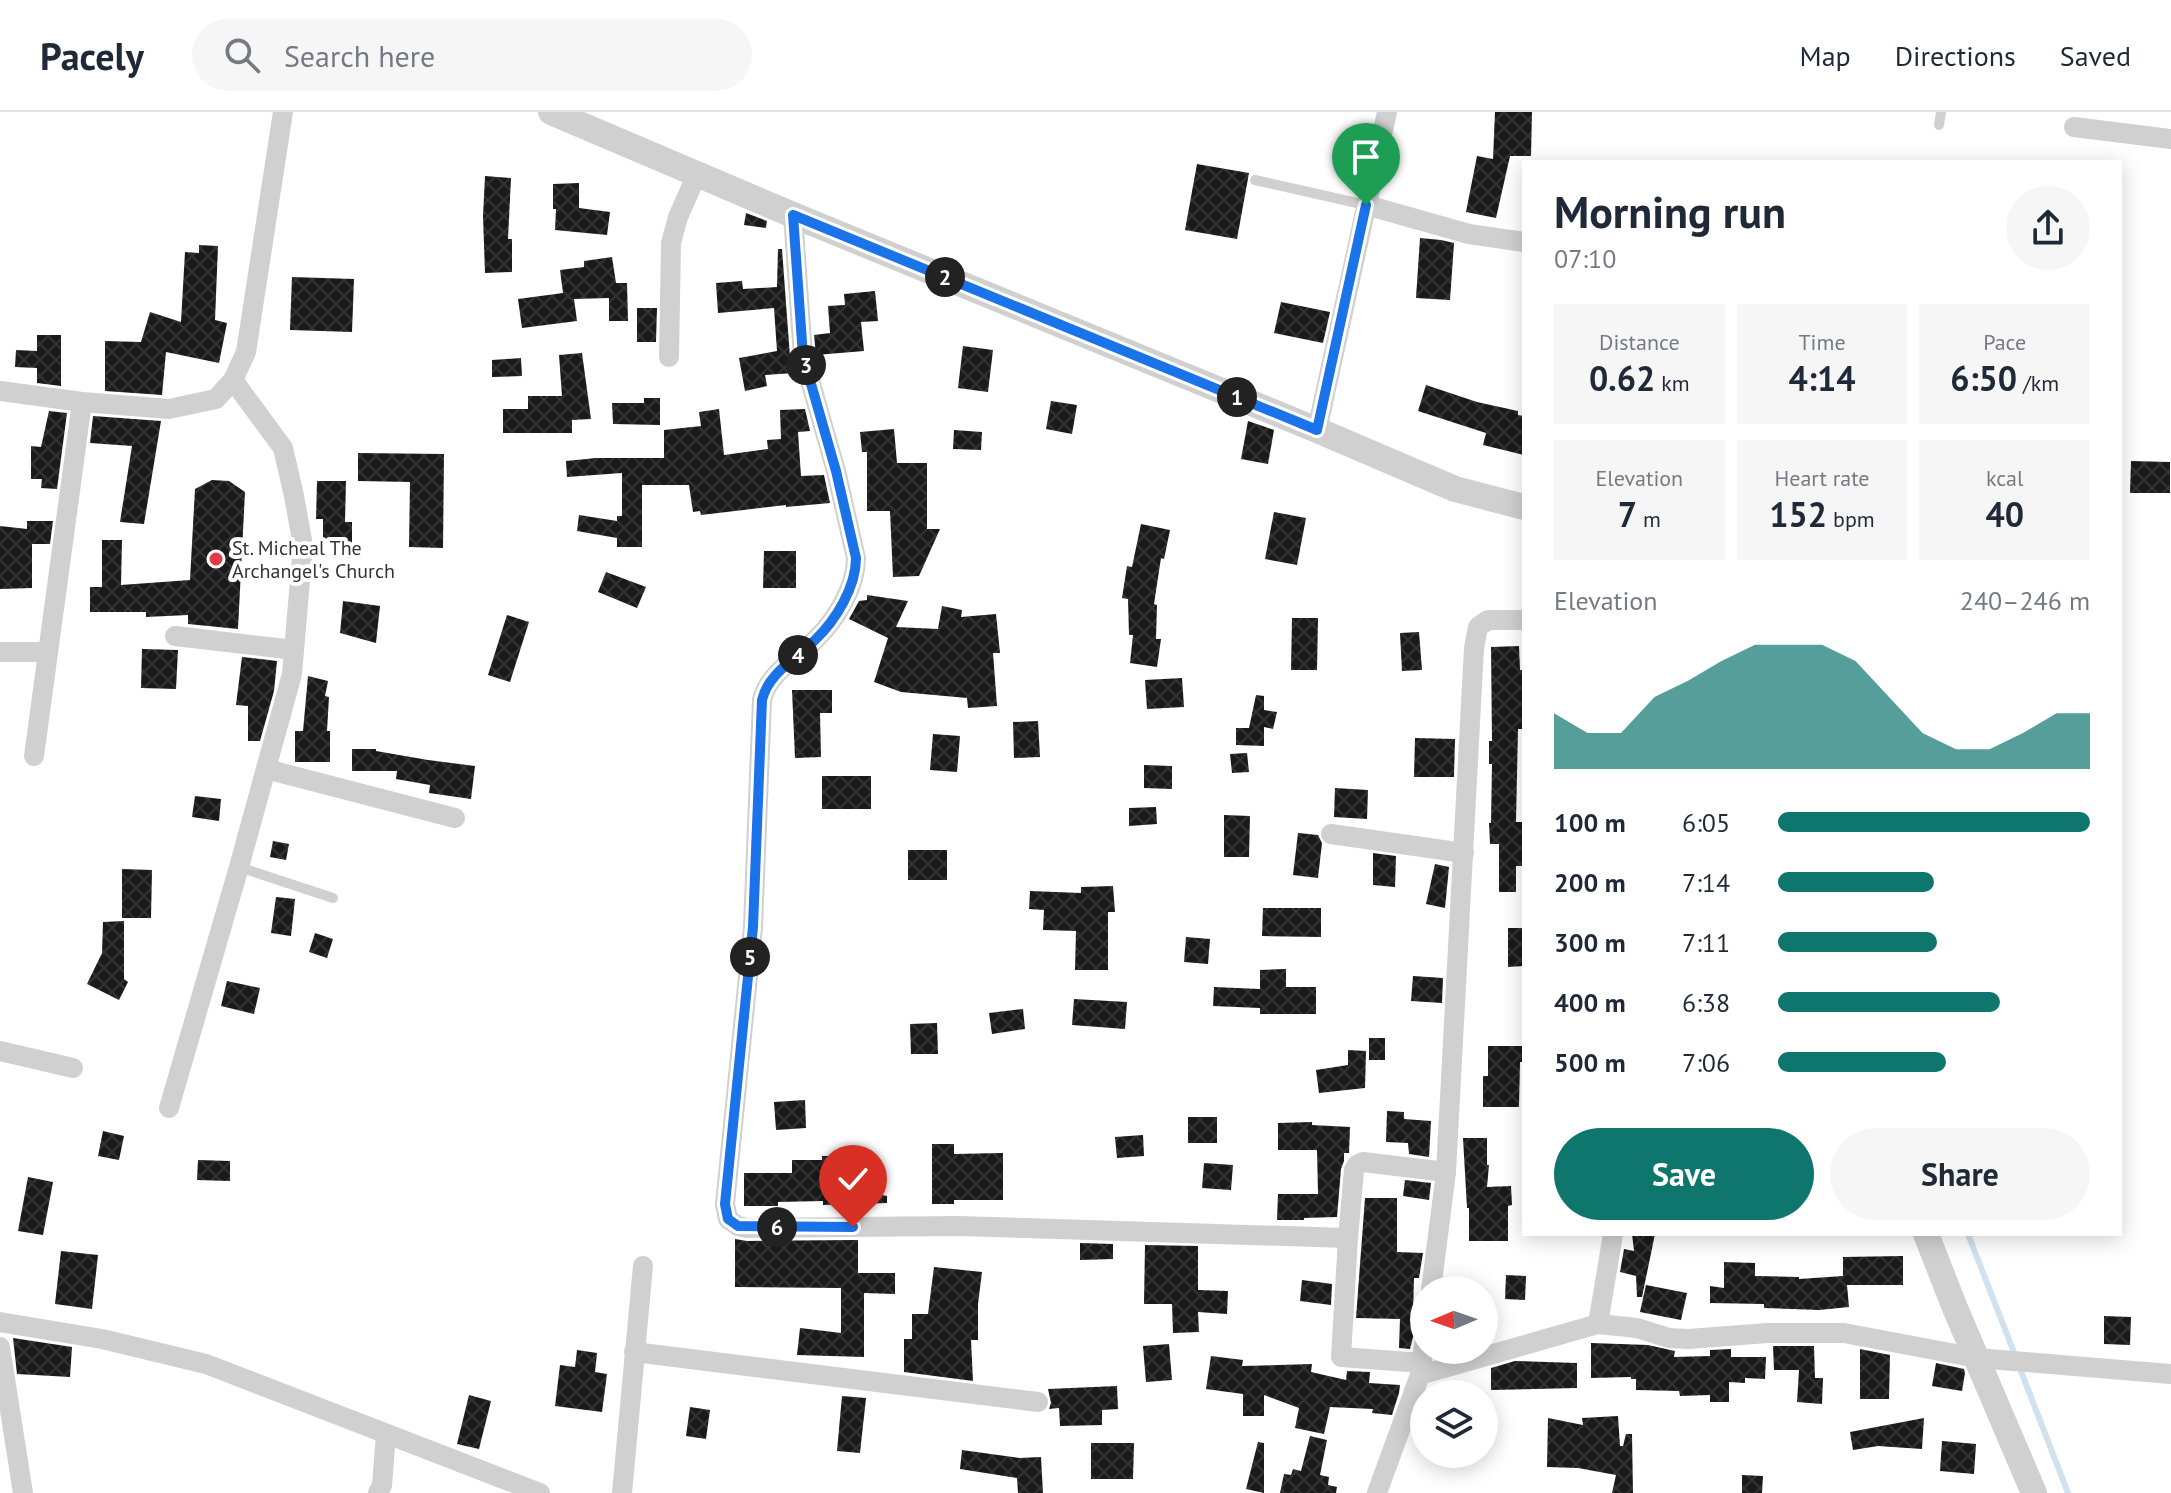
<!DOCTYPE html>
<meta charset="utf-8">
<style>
:root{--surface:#fff;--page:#f6f6f7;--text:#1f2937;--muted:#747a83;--line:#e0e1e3;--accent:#0f766e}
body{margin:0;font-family:"PT Sans",sans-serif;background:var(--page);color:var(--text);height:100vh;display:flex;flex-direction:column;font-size:30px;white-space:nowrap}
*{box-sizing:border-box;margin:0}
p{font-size:26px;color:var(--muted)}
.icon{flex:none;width:44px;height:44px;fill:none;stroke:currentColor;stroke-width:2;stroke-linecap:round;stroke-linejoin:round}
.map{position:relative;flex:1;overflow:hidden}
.drawer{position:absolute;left:1522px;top:48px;width:600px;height:1076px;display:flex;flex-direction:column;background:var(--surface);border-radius:0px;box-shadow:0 4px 20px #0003}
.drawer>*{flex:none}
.needle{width:52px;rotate:268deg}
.controls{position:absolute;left:1410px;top:1164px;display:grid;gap:16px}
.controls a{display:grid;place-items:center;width:88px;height:88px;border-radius:50%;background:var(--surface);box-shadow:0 4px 20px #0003;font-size:40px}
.pin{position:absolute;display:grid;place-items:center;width:68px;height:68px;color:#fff;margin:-82px -34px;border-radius:50% 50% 50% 0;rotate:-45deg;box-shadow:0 0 8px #0007}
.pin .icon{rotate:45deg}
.km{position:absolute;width:40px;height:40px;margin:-20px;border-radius:50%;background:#222;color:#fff;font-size:22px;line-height:40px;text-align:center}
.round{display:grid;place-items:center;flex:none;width:84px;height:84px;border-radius:42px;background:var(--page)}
.headline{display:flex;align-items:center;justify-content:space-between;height:136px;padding:0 32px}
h1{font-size:44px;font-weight:600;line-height:60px}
.stats{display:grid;grid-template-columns:repeat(3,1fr);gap:12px;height:136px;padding:8px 32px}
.stats div{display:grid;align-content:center;border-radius:0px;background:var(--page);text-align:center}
.stats b{font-size:34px;font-weight:600}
.stats small{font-size:22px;font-weight:400}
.stats p{font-size:22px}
.chart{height:224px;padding:16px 32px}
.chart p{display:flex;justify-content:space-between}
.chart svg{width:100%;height:144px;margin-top:8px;fill:var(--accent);opacity:.7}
.button{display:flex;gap:16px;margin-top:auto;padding:16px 32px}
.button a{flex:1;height:92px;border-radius:48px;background:var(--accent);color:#fff;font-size:32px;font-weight:600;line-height:92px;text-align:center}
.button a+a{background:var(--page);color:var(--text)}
ul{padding:0 32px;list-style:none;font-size:26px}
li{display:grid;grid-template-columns:128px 96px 1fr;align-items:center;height:60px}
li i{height:20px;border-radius:10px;background:var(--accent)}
header{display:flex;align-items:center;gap:48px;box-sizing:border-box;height:112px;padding:0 40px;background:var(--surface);border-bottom:2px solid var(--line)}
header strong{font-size:38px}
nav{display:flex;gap:44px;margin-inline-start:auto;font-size:28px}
.search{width:560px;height:72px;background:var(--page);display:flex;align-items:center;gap:20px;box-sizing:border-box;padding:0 28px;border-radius:44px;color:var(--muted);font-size:30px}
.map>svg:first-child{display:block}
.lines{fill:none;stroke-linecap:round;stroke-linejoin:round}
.stream{stroke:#cfe2ee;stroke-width:6}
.building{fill:url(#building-cross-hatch)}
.service{stroke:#d0d0d0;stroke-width:10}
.minor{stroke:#d0d0d0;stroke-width:20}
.tertiary{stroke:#d0d0d0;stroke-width:26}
.route-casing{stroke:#fff;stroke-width:16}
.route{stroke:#1a73e8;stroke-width:10}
.poi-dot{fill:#e63946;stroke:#fff;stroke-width:3}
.labels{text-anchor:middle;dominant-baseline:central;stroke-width:8;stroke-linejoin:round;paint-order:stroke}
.poi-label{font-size:20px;fill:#333;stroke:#fff;text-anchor:start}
</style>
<header>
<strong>Pacely</strong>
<div class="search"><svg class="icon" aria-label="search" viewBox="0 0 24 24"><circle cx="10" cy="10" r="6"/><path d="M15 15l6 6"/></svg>Search here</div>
<nav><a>Map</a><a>Directions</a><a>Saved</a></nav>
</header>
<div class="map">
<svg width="2171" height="1381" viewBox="0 0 2171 1381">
<defs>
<pattern id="building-cross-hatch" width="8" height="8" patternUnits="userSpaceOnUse" patternTransform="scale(2)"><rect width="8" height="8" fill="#1a1a1a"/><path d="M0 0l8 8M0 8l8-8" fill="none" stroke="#333"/></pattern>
</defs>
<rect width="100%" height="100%" fill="#fff"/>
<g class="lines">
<g class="stream">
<polyline points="1968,1122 2015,1243"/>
<polyline points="2019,1254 2068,1381"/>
</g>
</g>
<g class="building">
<polygon points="1495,0 1532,0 1531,44 1510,44 1496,106 1466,100 1477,44 1493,47"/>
<polygon points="1197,52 1249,61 1237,127 1185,118"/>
<polygon points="485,64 511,66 508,127 512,127 512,160 485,161 483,104"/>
<polygon points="579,71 579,96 610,100 607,123 555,118 556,97 553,97 553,72"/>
<polygon points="746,101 767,109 766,116 744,113"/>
<polygon points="1420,126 1441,128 1454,131 1450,188 1416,186"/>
<polygon points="199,133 218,134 215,208 227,211 219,251 166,240 162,283 105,279 105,229 141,230 150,200 181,210 185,140 199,141"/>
<polygon points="778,137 782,137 790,245 794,261 765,263 767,274 745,279 739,246 777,239 774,196 718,201 716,171 742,169 743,177 777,175"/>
<polygon points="612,145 616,171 627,171 628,209 609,209 609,186 574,187 577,209 522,216 518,187 563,181 560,158 584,155 584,149"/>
<polygon points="292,165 354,167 352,220 290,218"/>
<polygon points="875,179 878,209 861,210 864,239 816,243 814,223 830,221 828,194 845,193 844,182"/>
<polygon points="1281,190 1330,200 1323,231 1274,221"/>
<polygon points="637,196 657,196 656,230 637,230"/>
<polygon points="37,223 61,223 61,274 37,271 37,256 15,255 16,238 37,239"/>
<polygon points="963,234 993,238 988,280 958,276"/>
<polygon points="582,241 591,307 572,308 572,321 503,321 503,297 528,297 528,284 562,284 559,243"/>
<polygon points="521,246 522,264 492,265 492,248"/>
<polygon points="1426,273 1477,290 1518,299 1518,303 1524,304 1524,343 1483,333 1486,321 1418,299"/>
<polygon points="644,286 660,286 660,313 613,312 612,291 644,291"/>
<polygon points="1051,289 1077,293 1072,322 1046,317"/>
<polygon points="719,297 724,343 768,337 767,328 781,327 780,298 805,297 810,319 798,320 801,364 824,363 830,391 786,395 786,393 701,403 700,399 693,400 689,373 642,373 642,435 617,435 617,426 577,419 579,403 617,409 617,404 622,404 622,361 567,365 566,349 596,346 664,346 664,318 701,314 699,300"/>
<polygon points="49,299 67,301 57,377 41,376 42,367 31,367 31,334 41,335"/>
<polygon points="93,304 161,309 144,412 120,410 132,334 90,331"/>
<polygon points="1248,309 1274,318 1268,352 1241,347"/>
<polygon points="894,317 897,351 927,351 927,417 940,417 919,464 893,465 890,399 867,399 867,340 862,340 860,320"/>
<polygon points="954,318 982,320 981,338 953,337"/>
<polygon points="358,341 444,342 443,436 409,435 410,370 358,369"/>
<polygon points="2131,349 2170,350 2170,381 2130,381"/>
<polygon points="212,368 229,369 245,380 238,517 188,512 188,503 146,505 146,500 90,500 90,475 102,475 102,428 122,428 121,473 190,468 195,377"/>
<polygon points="317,369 346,369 345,410 352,410 352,433 323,432 323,407 316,407"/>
<polygon points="1274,400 1306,406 1297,453 1265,447"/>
<polygon points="27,409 53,409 50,432 32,432 32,476 0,477 0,414 27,417"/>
<polygon points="1141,412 1170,418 1164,447 1161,446 1154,492 1157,493 1156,527 1161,527 1157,555 1130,551 1133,523 1129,523 1128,487 1122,486 1127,454 1132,455"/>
<polygon points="764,439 796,439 796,476 763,476"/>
<polygon points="606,460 646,475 637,496 598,480"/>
<polygon points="867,483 908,489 896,515 938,517 942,494 962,498 961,505 996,502 1000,541 993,541 997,594 968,596 967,586 901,580 874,570 888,526 849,507 859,489 867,488"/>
<polygon points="343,489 380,494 376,531 340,521"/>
<polygon points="507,503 529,510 510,570 488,563"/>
<polygon points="1292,506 1318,506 1317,558 1291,558"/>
<polygon points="1419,520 1422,558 1402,559 1400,521"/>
<polygon points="1519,534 1520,558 1523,558 1524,617 1518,617 1516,710 1522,710 1524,754 1516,754 1516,780 1499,780 1499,732 1490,732 1489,711 1491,711 1492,652 1489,652 1489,629 1492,629 1491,535"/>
<polygon points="142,537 178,538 176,577 141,576"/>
<polygon points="242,545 277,549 274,579 260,629 248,629 248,594 236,593"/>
<polygon points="308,564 328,569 325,584 329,585 327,619 330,619 330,650 295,650 295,619 303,619"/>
<polygon points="1182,566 1184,595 1147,597 1145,568"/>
<polygon points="792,578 832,578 832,601 820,601 821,645 795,646"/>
<polygon points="1256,583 1264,584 1264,598 1277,600 1273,617 1264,615 1264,634 1236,633 1236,616 1249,616"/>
<polygon points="1038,609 1040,645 1014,646 1013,610"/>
<polygon points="933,622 960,624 957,660 930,658"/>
<polygon points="1415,626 1455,627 1454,665 1414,665"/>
<polygon points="352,637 376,637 376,639 428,648 475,654 471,687 429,681 430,673 396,667 397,659 352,659"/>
<polygon points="1247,641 1249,660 1232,661 1230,642"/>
<polygon points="1144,653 1172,654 1172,677 1144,676"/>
<rect x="822" y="664" width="49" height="33"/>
<polygon points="1335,676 1368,678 1367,707 1334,705"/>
<polygon points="195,684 221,687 219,709 192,705"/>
<polygon points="1156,695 1157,712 1129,714 1129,696"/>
<polygon points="1224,703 1250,704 1249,745 1224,745"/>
<polygon points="1298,721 1318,723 1322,731 1318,766 1293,763"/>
<polygon points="273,729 289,732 286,748 270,745"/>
<rect x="908" y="738" width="39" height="30"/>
<polygon points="1373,741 1396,744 1395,775 1373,773"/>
<polygon points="1435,752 1449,755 1445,796 1426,792"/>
<polygon points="122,757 152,758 151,806 122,806"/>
<polygon points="1113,774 1115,800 1108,800 1108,858 1075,858 1076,819 1043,818 1044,798 1029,797 1030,779 1081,781 1081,775"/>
<polygon points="276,785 295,787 291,824 271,821"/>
<polygon points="1263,796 1321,796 1321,825 1262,824"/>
<polygon points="124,809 124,867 128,870 119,888 87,872 102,841 103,810"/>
<polygon points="1508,816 1524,816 1524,854 1508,855"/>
<polygon points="315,821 333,827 327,846 309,840"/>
<polygon points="1186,825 1210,827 1208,852 1184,850"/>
<polygon points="1286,857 1286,875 1316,875 1316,902 1260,902 1260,896 1213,894 1214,875 1260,877 1260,858"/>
<polygon points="1413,864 1443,866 1442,891 1411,889"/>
<polygon points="227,869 260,876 254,902 221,894"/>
<polygon points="1074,887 1127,890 1125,917 1072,913"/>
<polygon points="1023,897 1025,917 992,922 989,901"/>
<polygon points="937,911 938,942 911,942 910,912"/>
<rect x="1369" y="926" width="16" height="22"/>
<polygon points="1488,934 1524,934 1523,950 1520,950 1519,995 1483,995 1483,964 1488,964"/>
<polygon points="1348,938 1366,939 1365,976 1319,981 1316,958 1348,953"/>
<polygon points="805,988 806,1016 776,1018 774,990"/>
<polygon points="1387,999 1404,1000 1404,1007 1431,1009 1429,1045 1409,1042 1408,1031 1386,1030"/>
<rect x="1188" y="1005" width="29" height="26"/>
<polygon points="1312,1010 1312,1013 1350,1015 1349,1041 1344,1041 1344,1049 1341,1057 1337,1105 1304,1106 1304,1108 1277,1108 1278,1082 1318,1082 1317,1038 1278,1038 1278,1011"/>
<polygon points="103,1019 124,1024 119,1048 98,1044"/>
<polygon points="1143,1023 1144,1044 1117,1046 1115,1025"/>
<polygon points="1463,1026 1487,1026 1487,1053 1489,1053 1487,1075 1511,1074 1512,1093 1508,1094 1508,1129 1469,1129 1469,1096 1467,1096"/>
<polygon points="932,1032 954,1032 954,1042 1003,1041 1003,1088 954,1088 954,1092 932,1092"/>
<polygon points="822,1044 848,1044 848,1076 887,1084 887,1091 823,1093 823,1089 778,1090 778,1094 744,1094 744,1061 792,1061 792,1048 822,1048"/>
<polygon points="198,1048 230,1049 230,1069 197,1068"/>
<polygon points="1204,1051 1233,1053 1231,1078 1202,1076"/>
<polygon points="28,1065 53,1070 43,1123 18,1119"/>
<polygon points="1405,1068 1431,1071 1429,1088 1403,1084"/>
<polygon points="1365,1086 1397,1086 1397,1140 1423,1141 1419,1166 1414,1166 1413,1202 1419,1202 1418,1221 1413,1225 1410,1237 1399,1236 1400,1207 1356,1206"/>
<polygon points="1632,1122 1655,1122 1642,1185 1637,1185 1636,1164 1620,1160 1624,1137 1634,1139"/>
<polygon points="735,1127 747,1129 858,1128 858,1161 895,1161 895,1182 864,1181 864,1245 797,1243 800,1216 841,1221 841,1176 735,1175"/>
<polygon points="1080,1131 1113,1132 1113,1147 1080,1148"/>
<polygon points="1145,1133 1198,1134 1198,1178 1228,1179 1227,1202 1198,1200 1199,1220 1173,1221 1172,1192 1144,1192"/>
<polygon points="61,1139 98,1143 92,1197 55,1192"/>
<polygon points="1903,1144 1903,1173 1847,1173 1849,1195 1819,1198 1764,1196 1764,1192 1710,1191 1710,1174 1724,1176 1724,1150 1755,1151 1755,1164 1799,1165 1799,1167 1843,1164 1843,1145"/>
<polygon points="934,1155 982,1160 978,1192 978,1228 971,1228 973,1269 904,1260 904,1227 912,1227 912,1202 928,1202"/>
<polygon points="1506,1163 1526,1164 1525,1188 1505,1187"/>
<polygon points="1302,1168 1332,1172 1331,1193 1300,1189"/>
<polygon points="1646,1173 1687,1181 1681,1208 1640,1200"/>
<polygon points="2104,1204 2131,1205 2130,1233 2104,1232"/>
<polygon points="13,1226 72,1235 70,1265 17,1262"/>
<polygon points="1591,1231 1648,1233 1675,1239 1674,1245 1710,1244 1710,1238 1731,1237 1731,1245 1766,1245 1765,1267 1745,1266 1745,1271 1729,1270 1729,1290 1710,1290 1710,1283 1680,1284 1679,1279 1636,1278 1636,1267 1631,1267 1631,1265 1591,1266"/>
<polygon points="1169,1232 1172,1268 1146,1270 1143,1234"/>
<polygon points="1773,1234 1814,1234 1815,1266 1823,1266 1822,1292 1797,1290 1799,1258 1774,1258"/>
<polygon points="1860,1237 1890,1243 1889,1287 1860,1287"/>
<polygon points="577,1238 597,1241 595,1260 607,1262 602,1300 555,1294 560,1253 575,1255"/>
<polygon points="1211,1244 1243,1248 1242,1254 1312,1252 1311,1260 1346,1268 1347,1259 1370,1260 1369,1271 1400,1273 1399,1281 1392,1303 1372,1301 1373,1297 1330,1295 1324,1322 1295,1316 1299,1296 1264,1283 1264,1304 1243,1304 1243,1282 1206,1277"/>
<polygon points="1515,1249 1577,1251 1577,1276 1491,1278 1491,1256"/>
<polygon points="1936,1251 1964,1257 1965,1261 1962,1279 1932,1274"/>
<polygon points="1117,1274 1118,1297 1102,1298 1102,1313 1060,1314 1059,1296 1049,1297 1051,1291 1048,1277"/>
<polygon points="469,1283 491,1289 479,1337 457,1332"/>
<polygon points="842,1284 866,1286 860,1341 837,1339"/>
<polygon points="690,1295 710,1298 706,1327 686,1324"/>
<polygon points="1618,1304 1620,1334 1623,1334 1626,1322 1632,1322 1633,1381 1612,1381 1616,1363 1578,1356 1547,1355 1548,1306 1583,1313 1582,1306"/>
<polygon points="1924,1306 1922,1337 1878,1334 1853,1338 1850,1320"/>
<polygon points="1310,1324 1327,1328 1320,1363 1329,1365 1328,1373 1337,1375 1336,1381 1280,1381 1284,1362 1291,1363 1293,1357 1301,1359"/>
<polygon points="1942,1329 1976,1332 1974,1362 1940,1359"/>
<polygon points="1258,1330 1264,1331 1264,1381 1246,1377"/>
<polygon points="1091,1331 1134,1331 1133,1367 1091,1367"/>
<polygon points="962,1338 1019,1346 1041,1345 1043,1381 1018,1381 1017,1366 960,1357"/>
<polygon points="1742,1363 1763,1364 1762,1381 1742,1381"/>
</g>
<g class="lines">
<g class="service">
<polyline points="1939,13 1941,0"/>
<polyline points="1255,68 1366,93"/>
<polyline points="239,755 333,786"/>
</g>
<g class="minor">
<polyline points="2074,15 2171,27"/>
<polyline points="1366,93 1469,122 1524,130"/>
<path d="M793 103 803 244 836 359 856 446C856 475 836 508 815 528 797 546 768 561 762 588L753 815 725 1092 728 1107 738 1114 747 1116 959 1114 1348 1126"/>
<polyline points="669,245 671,131 678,105 697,62"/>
<polyline points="0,279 82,290 169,297 216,287 233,268 246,240 283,0"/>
<polyline points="1317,318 1387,0"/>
<polyline points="175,524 294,538"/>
<polyline points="0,540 48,540"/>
<polyline points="34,644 82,290"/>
<polyline points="266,657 455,706"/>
<polyline points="1331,722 1464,741"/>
<polyline points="0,939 73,956"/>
<polyline points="169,996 239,755 292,562 303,434 294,384 283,336 233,268"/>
<polyline points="1431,1178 1446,1060 1474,536 1478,515 1488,508 1524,508"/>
<polyline points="0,1210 102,1227 206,1252 540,1381"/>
<polyline points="1598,1212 1613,1122"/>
<polyline points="0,1235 23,1381"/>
<polyline points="634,1240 1038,1290"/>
<polyline points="1422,1251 1341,1245 1348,1126 1354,1058 1357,1053 1363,1050 1446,1060"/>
<polyline points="1420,1263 1598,1212 1637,1216 1669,1226 1688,1227 1768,1221 1844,1221 1977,1246 2171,1262"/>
<polyline points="378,1381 382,1373 386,1322"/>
<polyline points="622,1381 643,1154"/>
<polyline points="1377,1381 1420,1263 1424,1232"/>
</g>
<g class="tertiary">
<polyline points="551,0 793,103 1317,318 1455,377 1524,395"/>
<polyline points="1926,1122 1955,1196 2034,1381"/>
</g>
</g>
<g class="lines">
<g class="route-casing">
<path id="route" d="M853 1115 738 1114 728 1107 725 1092 753 815 762 588C768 561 797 546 815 528 836 508 856 475 856 446L836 359 803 244 793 103 1317 318 1366 93"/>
</g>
<use href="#route" class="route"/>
</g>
<circle class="poi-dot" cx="216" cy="447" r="8"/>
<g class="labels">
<g class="poi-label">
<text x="232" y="436">St. Micheal The<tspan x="232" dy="23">Archangel's Church</tspan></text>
</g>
</g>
</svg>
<div class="controls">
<a><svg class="needle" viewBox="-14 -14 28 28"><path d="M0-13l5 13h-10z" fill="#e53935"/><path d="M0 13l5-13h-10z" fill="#747a83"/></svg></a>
<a><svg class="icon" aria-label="layers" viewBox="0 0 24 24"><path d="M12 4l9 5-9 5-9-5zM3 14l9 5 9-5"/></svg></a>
</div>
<div class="pin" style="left:1366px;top:93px;background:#1e9e55"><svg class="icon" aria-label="arrive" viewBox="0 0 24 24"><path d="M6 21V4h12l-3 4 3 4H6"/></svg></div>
<div class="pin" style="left:853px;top:1115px;background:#d93025"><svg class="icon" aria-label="check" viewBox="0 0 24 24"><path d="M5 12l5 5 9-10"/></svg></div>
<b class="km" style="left:1237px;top:285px">1</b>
<b class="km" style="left:945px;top:165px">2</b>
<b class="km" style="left:806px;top:253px">3</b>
<b class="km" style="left:798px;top:543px">4</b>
<b class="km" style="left:750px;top:845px">5</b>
<b class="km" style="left:777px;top:1115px">6</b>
<section class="drawer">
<div class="headline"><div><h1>Morning run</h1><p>07:10</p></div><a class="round"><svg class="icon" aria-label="share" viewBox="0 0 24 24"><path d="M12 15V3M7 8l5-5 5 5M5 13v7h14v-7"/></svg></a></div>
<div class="stats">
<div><p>Distance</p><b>0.62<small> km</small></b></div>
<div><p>Time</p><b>4:14</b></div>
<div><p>Pace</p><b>6:50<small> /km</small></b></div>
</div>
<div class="stats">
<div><p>Elevation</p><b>7<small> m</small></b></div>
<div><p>Heart rate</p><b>152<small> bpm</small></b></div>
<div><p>kcal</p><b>40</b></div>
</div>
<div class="chart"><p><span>Elevation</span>240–246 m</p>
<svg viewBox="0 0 160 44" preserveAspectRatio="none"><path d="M0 44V27L10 33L20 33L30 22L40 17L50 11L60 6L70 6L80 6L90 11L100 22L110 33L120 38L130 38L140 33L150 27L160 27V44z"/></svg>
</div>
<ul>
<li><b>100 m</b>6:05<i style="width:100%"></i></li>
<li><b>200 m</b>7:14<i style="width:50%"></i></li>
<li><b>300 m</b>7:11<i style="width:51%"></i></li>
<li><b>400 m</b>6:38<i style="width:71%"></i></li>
<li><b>500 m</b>7:06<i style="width:54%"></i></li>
</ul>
<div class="button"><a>Save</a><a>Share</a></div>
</section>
</div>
